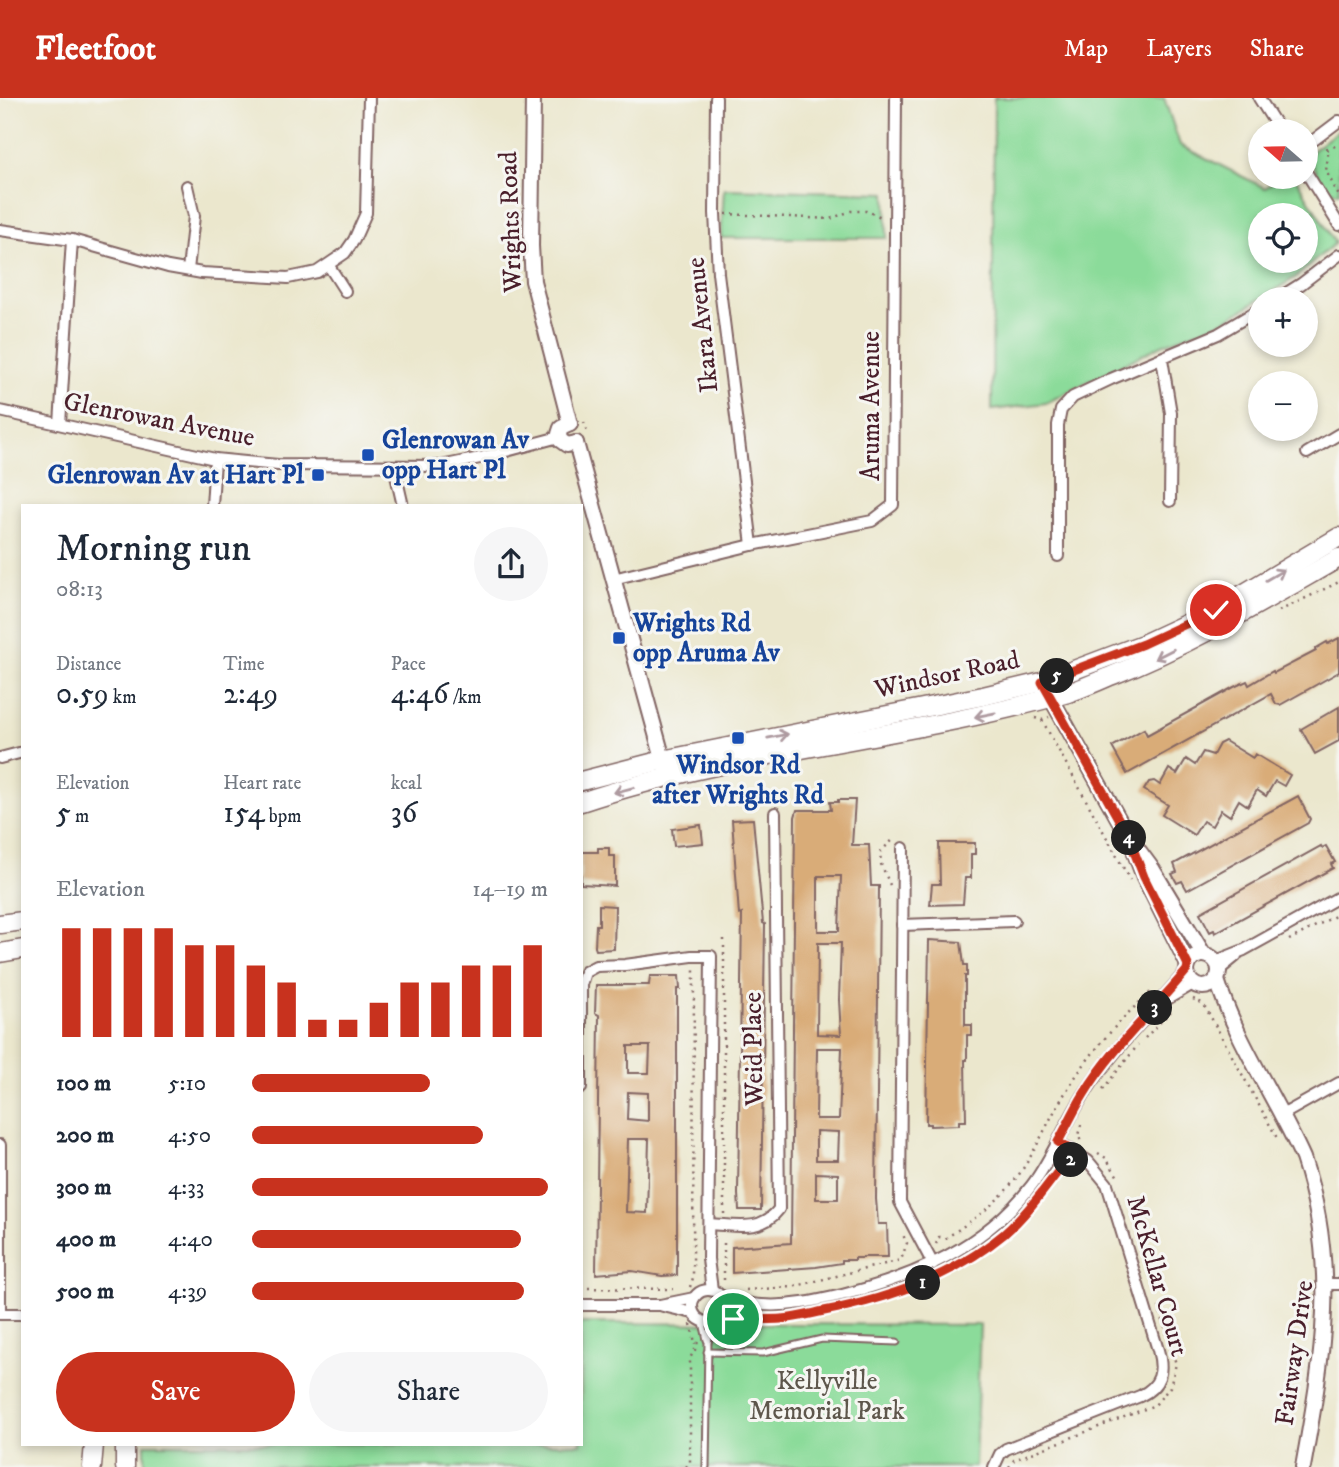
<!DOCTYPE html>
<meta charset="utf-8">
<style>
:root{--surface:#fff;--page:#f6f6f7;--text:#1f2937;--muted:#747a83;--accent:#c8321e}
body{margin:0;font-family:"IM FELL DW Pica",serif;background:var(--page);color:var(--text);height:100vh;display:flex;flex-direction:column;font-size:26px;white-space:nowrap}
*{box-sizing:border-box;margin:0}
p{font-size:23px;color:var(--muted)}
.icon{flex:none;width:38px;height:38px;fill:none;stroke:currentColor;stroke-width:2;stroke-linecap:round;stroke-linejoin:round}
.map{position:relative;flex:1;overflow:hidden}
.drawer{position:absolute;left:21px;top:406px;width:562px;height:942px;display:flex;flex-direction:column;background:var(--surface);border-radius:0px;box-shadow:0 4px 10px #0003}
.drawer>*{flex:none}
.needle{width:46px;rotate:290deg}
.fabs{position:absolute;left:1248px;top:21px;display:grid;gap:14px}
.fabs a{display:grid;place-items:center;width:70px;height:70px;border-radius:50%;background:var(--surface);box-shadow:0 4px 10px #0003;font-size:35px}
.pin{position:absolute;display:grid;place-items:center;width:60px;height:60px;color:#fff;margin:-30px;border:4px solid #fff;border-radius:50%;box-shadow:0 2px 7px #0007}
.km{position:absolute;width:35px;height:35px;margin:-18px;border-radius:50%;background:#222;color:#fff;font-size:19px;line-height:35px;text-align:center}
.round{display:grid;place-items:center;flex:none;width:74px;height:74px;border-radius:37px;background:var(--page)}
.head{display:flex;align-items:center;justify-content:space-between;height:119px;padding:0 35px}
h1{font-size:38px;font-weight:600;line-height:52px}
.stats{display:grid;grid-template-columns:repeat(3,1fr);gap:10px;height:119px;padding:7px 35px}
.stats div{display:grid;align-content:center}
.stats b{font-size:30px;font-weight:600}
.stats small{font-size:19px;font-weight:400}
.stats p{font-size:19px}
.chart{height:196px;padding:14px 35px}
.chart p{display:flex;justify-content:space-between}
.chart svg{width:100%;height:126px;margin-top:7px;stroke:var(--accent);stroke-width:6}
.primary-button{display:flex;gap:14px;margin-top:auto;padding:14px 35px}
.primary-button a{flex:1;height:80px;border-radius:42px;background:var(--accent);color:#fff;font-size:28px;font-weight:600;line-height:80px;text-align:center}
.primary-button a+a{background:var(--page);color:var(--text)}
ul{padding:0 35px;list-style:none;font-size:23px}
li{display:grid;grid-template-columns:112px 84px 1fr;align-items:center;height:52px}
li i{height:18px;border-radius:9px;background:var(--accent)}
header{display:flex;align-items:center;gap:42px;box-sizing:border-box;height:98px;padding:0 35px;background:var(--accent);color:#fff}
header strong{font-size:33px}
nav{display:flex;gap:38px;margin-inline-start:auto;font-size:24px}
.map>svg:first-child{display:block}
.green{fill:#8bdb9a;stroke:#6a7d62;stroke-width:2;fill-rule:evenodd}
.building{fill:#d9ac78;fill-rule:evenodd}
.lines{fill:none;stroke-linecap:round;stroke-linejoin:round}
.service-casing{stroke:#826564;stroke-width:9}
.minor-casing{stroke:#826564;stroke-width:14}
.tertiary-casing{stroke:#826564;stroke-width:18}
.primary-casing{stroke:#826564;stroke-width:21}
.path{stroke:#826564;stroke-width:2.5;stroke-dasharray:2 5;stroke-linecap:butt}
.service{stroke:#fff;stroke-width:5}
.minor{stroke:#fff;stroke-width:10}
.tertiary{stroke:#fff;stroke-width:14}
.primary{stroke:#fff;stroke-width:18}
.oneway{stroke:#ae9aa0}
.route-casing{stroke:#fff;stroke-width:14}
.route{stroke:#c8321e;stroke-width:9}
.transit-dot{fill:#1a4fb4;stroke:#f6f6f2;stroke-width:2.5}
.labels{text-anchor:middle;dominant-baseline:central;stroke-width:6;stroke-linejoin:round;paint-order:stroke}
.street-label{font-size:26px;fill:#4a1f2b;stroke:#f6f6f2}
.transit-label{font-size:26px;font-weight:bold;fill:#164399;stroke:#f6f6f2;text-anchor:start}
.park-label{font-size:26px;fill:#5e574c;stroke:#f6f6f2}
</style>
<header>
<strong>Fleetfoot</strong>
<nav><a>Map</a><a>Layers</a><a>Share</a></nav>
</header>
<div class="map">
<svg width="1339" height="1369" viewBox="0 0 1339 1369">
<rect width="100%" height="100%" fill="#f6f6f2"/>
<filter id="ink" filterUnits="userSpaceOnUse"><feTurbulence type="fractalNoise" baseFrequency=".0143" numOctaves="2"/><feDisplacementMap in="SourceGraphic" scale="14" xChannelSelector="R" yChannelSelector="G"/><feConvolveMatrix kernelMatrix="1 2 1 2 8 2 1 2 1" color-interpolation-filters="sRGB"/></filter>
<filter id="wash" filterUnits="userSpaceOnUse"><feTurbulence type="fractalNoise" baseFrequency=".00686" numOctaves="4" result="noise"/><feDisplacementMap in="SourceGraphic" scale="28" xChannelSelector="R" yChannelSelector="G"/><feGaussianBlur stdDeviation="1.57" result="paint"/><feColorMatrix in="noise" values="0 0 0 0 0 0 0 0 0 0 0 0 0 0 0 0 0 1.4 0 .05"/><feComposite in="paint" operator="in"/></filter>
<g filter="url(#wash)">
<rect width="100%" height="100%" fill="#ebe7cd"/>
<g class="green">
<path d="M994 0H1164L1180 47 1265 90 1280 79H1295L1335 145 1296 179 1224 223 1162 247 1046 305 992 312ZM1260 117H1306V163H1260Z"/>
<polygon points="1339,32 1339,95 1338,95 1325,91 1309,61 1313,52"/>
<polygon points="724,91 886,95 887,140 721,140"/>
<polygon points="581,1225 980,1227 975,1369 145,1369 145,1346 581,1346"/>
</g>
<g id="blocks">
<g class="building">
<polygon points="1339,540 1339,574 1280,607 1276,606 1271,596 1127,676 1112,649 1144,631 1147,637 1234,589 1247,583 1249,587 1273,573 1274,575 1316,553 1315,551 1327,544 1328,546"/>
<polygon points="1339,609 1339,643 1315,656 1301,631"/>
<polygon points="1225,643 1253,660 1255,656 1290,677 1284,688 1275,683 1266,698 1257,692 1248,708 1239,702 1230,718 1221,712 1212,728 1203,723 1194,737 1162,717 1168,707 1144,692 1149,684 1154,683 1160,687 1169,671 1177,676 1186,661 1195,667 1203,654 1213,657 1219,646"/>
<polygon points="1298,698 1310,721 1308,725 1187,792 1182,783 1177,785 1172,776 1177,774 1174,766"/>
<path d="M838 702H855L852 747H869L871 788H879L876 1101 878 1126H887L888 1159H863V1160H855V1162H842V1165L816 1169 732 1175V1149L791 1145 795 719 797 712H831L830 704H838ZM818 778H841L839 833H818ZM818 845H841L839 902 841 937 817 936ZM817 950H842L839 1021H816ZM816 1033 839 1034 838 1062H816ZM816 1075 838 1076V1101H816Z"/>
<polygon points="753,721 763,825 765,826 761,1112 739,1112 738,1096 742,816 739,817 732,722"/>
<polygon points="701,727 703,745 674,748 672,731"/>
<polygon points="939,745 975,745 975,756 971,756 971,780 965,780 963,806 930,807 932,786 940,786"/>
<polygon points="1321,748 1322,750 1326,748 1335,764 1331,766 1333,770 1215,835 1214,832 1210,834 1200,815"/>
<polygon points="598,750 609,750 609,758 615,758 615,788 581,786 581,754 598,754"/>
<polygon points="599,807 615,808 614,851 596,852 595,849 596,827 599,827"/>
<polygon points="929,842 961,844 964,867 967,867 967,878 965,878 965,927 972,927 972,937 967,937 967,962 965,962 966,1023 959,1023 959,1027 930,1028 930,1026 926,1026"/>
<path d="M650 878H679L680 891H677V1177L662 1178 632 1173 596 1176 599 917 595 915 596 887H649ZM628 948H650L649 975H628ZM628 994 648 995V1023L627 1021ZM628 1041H649L647 1115 626 1114Z"/>
</g>
</g>
</g>
<g filter="url(#ink)">
<use href="#blocks" fill-opacity="0" stroke="#826564" stroke-width="2"/>
<g class="lines">
<g class="service-casing">
<g id="service">
<polyline points="703,1224 707,1242"/>
<polyline points="707,1254 763,1255 822,1241 897,1244"/>
<polyline points="706,1369 708,1245 712,1225"/>
</g>
</g>
<g class="minor-casing">
<g id="minor">
<polyline points="716,0 715,115 718,175 752,447"/>
<polyline points="1259,0 1280,33"/>
<polyline points="1306,48 1339,23"/>
<polyline points="1306,74 1339,127"/>
<polyline points="187,88 194,118 188,172"/>
<polyline points="0,132 72,142 168,169 202,175 288,180 317,174 345,155 354,142 366,115 369,0"/>
<polyline points="329,168 345,193"/>
<polyline points="1277,201 1301,186 1339,157"/>
<polyline points="1162,261 1171,315 1170,403"/>
<polyline points="0,313 215,361 278,367 441,368 480,360 559,339"/>
<polyline points="60,326 72,142"/>
<polyline points="1307,355 1339,336"/>
<polyline points="394,369 403,408"/>
<polyline points="212,408 215,361"/>
<polyline points="1058,458 1058,327 1061,312 1073,299 1111,281 1218,236 1260,211"/>
<polyline points="613,481 752,447 872,423 893,407 896,0"/>
<polyline points="0,660 23,654"/>
<polyline points="903,750 900,1104 933,1166"/>
<polyline points="902,827 1014,823"/>
<polyline points="1216,863 1244,852 1339,799"/>
<polyline points="1219,872 1236,858"/>
<polyline points="1164,903 1193,886"/>
<polyline points="581,990 581,887 585,874 596,868 625,867 692,858 711,858 708,1161 712,1192"/>
<polyline points="1282,1017 1339,985"/>
<polyline points="0,1047 0,1216"/>
<path d="M709 1126C736 1127 761 1135 779 1111L775 715"/>
<polyline points="1331,1186 1339,1186"/>
<circle cx="708" cy="1208" r="16"/>
<path d="M721 1198C734 1201 749 1207 762 1207 789 1209 816 1203 842 1197 914 1179 985 1149 1032 1087 1053 1059 1065 1025 1085 995 1114 950 1153 913 1187 872"/>
<polyline points="581,1207 660,1207 694,1200"/>
<polyline points="663,1208 693,1215"/>
<polyline points="0,1216 23,1216"/>
<polyline points="721,1219 758,1208"/>
<path d="M994 1369 1000 1356 1006 1351 1140 1298C1161 1288 1164 1273 1158 1252L1107 1086 1088 1063 1058 1044"/>
</g>
</g>
<g class="tertiary-casing">
<g id="tertiary">
<polyline points="533,0 531,148 533,183 570,326"/>
<polyline points="570,326 561,330 559,336 560,342 567,347 576,345"/>
<polyline points="576,345 666,672"/>
<polyline points="1046,591 1128,738 1153,772 1204,857"/>
<polyline points="1135,755 1144,779 1188,867"/>
<circle cx="1203" cy="873" r="16"/>
<path d="M1217 882C1237 945 1276 1000 1303 1060 1339 1168 1323 1259 1303 1369"/>
</g>
</g>
<g class="primary-casing">
<g id="primary">
<polyline points="581,683 663,662 983,598 1042,584 1143,546 1216,512 1339,439"/>
<path d="M581 704C739 651 908 641 1068 595 1083 590 1098 583 1113 577 1192 546 1265 502 1339 460"/>
<polyline points="0,826 23,823"/>
<polyline points="0,855 23,851"/>
<polyline points="92,1369 94,1346"/>
<polyline points="125,1369 125,1346"/>
</g>
</g>
<g class="path">
<polyline points="1326,49 1328,56 1326,73 1339,98"/>
<polyline points="1327,52 1339,46"/>
<polyline points="726,116 830,121 851,113 866,113 884,120"/>
<polyline points="584,324 588,337"/>
<polyline points="1279,513 1339,484"/>
<polyline points="1035,620 1042,622 1049,619"/>
<polyline points="1042,622 1130,782"/>
<polyline points="890,787 881,766 880,754 895,740"/>
<polyline points="1289,842 1339,816"/>
<polyline points="1193,901 1202,905 1208,914 1277,1040"/>
<polyline points="1145,940 1172,912"/>
<polyline points="1103,991 1138,947"/>
<polyline points="1081,1027 1078,1037 1081,1043"/>
<polyline points="1098,1055 1106,1060 1118,1079"/>
<polyline points="1050,1084 1060,1071 1069,1064"/>
<polyline points="724,1116 724,839"/>
<path d="M936 1146 939 1139 946 1140C968 1125 990 1111 1008 1090 1030 1066 1042 1035 1058 1007 1083 963 1115 925 1153 892"/>
<polyline points="724,1182 724,1140"/>
<polyline points="690,1189 693,1180 694,868"/>
<polyline points="581,1190 673,1191"/>
<polyline points="746,1192 792,1189 901,1162 907,1145 903,1137"/>
<path d="M877 1201C934 1186 996 1154 1033 1106"/>
<polyline points="756,1221 791,1219"/>
<polyline points="691,1226 695,1245 700,1245"/>
<polyline points="720,1244 723,1230"/>
<polyline points="686,1369 690,1364 690,1260 695,1252 695,1245"/>
<polyline points="1009,1369 1014,1362 1155,1307 1170,1289 1176,1266 1159,1209"/>
</g>
<use href="#service" class="service"/>
<use href="#minor" class="minor"/>
<use href="#tertiary" class="tertiary"/>
<use href="#primary" class="primary"/>
</g>
<defs><path id="oneway-shaft" d="M-6 0H5M1.5-3L5.5 0L1.5 3" fill="none" stroke-width="1.6" stroke-linecap="round" stroke-linejoin="round" transform="scale(1.75)"/></defs>
<g class="oneway">
<use href="#oneway-shaft" transform="translate(1275 477) rotate(-30)"/>
<use href="#oneway-shaft" transform="translate(1164 556) rotate(153)"/>
<use href="#oneway-shaft" transform="translate(985 617) rotate(169)"/>
<use href="#oneway-shaft" transform="translate(778 638) rotate(-11)"/>
<use href="#oneway-shaft" transform="translate(624 692) rotate(165)"/>
</g>
</g>
<g class="lines" filter="url(#ink)">
<g class="route-casing">
<path id="route" d="M733 1221C749 1221 765 1222 781 1221 795 1220 810 1216 824 1213 889 1201 952 1179 1004 1136 1026 1117 1043 1093 1060 1071L1068 1067 1076 1055 1058 1044C1067 1028 1074 1012 1084 996 1112 950 1153 913 1187 872L1188 867 1144 779 1128 738 1042 584 1143 546 1216 512"/>
</g>
<use href="#route" class="route"/>
</g>
<g class="transit-dot">
<rect x="361" y="350" width="14" height="14" rx="3.5"/>
<rect x="311" y="370" width="14" height="14" rx="3.5"/>
<rect x="612" y="533" width="14" height="14" rx="3.5"/>
<rect x="731" y="633" width="14" height="14" rx="3.5"/>
</g>
<g class="labels">
<g class="street-label">
<text transform="translate(511 124) rotate(-92)">Wrights Road</text>
<text transform="translate(703 227) rotate(-96)">Ikara Avenue</text>
<text transform="translate(871 308) rotate(-90)">Aruma Avenue</text>
<text transform="translate(159 322) rotate(11)">Glenrowan Avenue</text>
<text transform="translate(947 577) rotate(-12)">Windsor Road</text>
<text transform="translate(754 951) rotate(-91)">Weid Place</text>
<text transform="translate(1157 1178) rotate(74)">McKellar Court</text>
<text transform="translate(1295 1255) rotate(-82)">Fairway Drive</text>
</g>
<g class="transit-label">
<text x="382" y="342">Glenrowan Av<tspan x="382" dy="30">opp Hart Pl</tspan></text>
<text x="304" y="377" text-anchor="end">Glenrowan Av at Hart Pl</text>
<text x="633" y="525">Wrights Rd<tspan x="633" dy="30">opp Aruma Av</tspan></text>
<text x="738" y="667" text-anchor="middle">Windsor Rd<tspan x="738" dy="30">after Wrights Rd</tspan></text>
</g>
<g class="park-label">
<text x="827" y="1283">Kellyville<tspan x="827" dy="30">Memorial Park</tspan></text>
</g>
</g>
</svg>
<div class="fabs">
<a><svg class="needle" viewBox="-14 -14 28 28"><path d="M0-13l5 13h-10z" fill="#e53935"/><path d="M0 13l5-13h-10z" fill="#747a83"/></svg></a>
<a><svg class="icon" aria-label="locate" viewBox="0 0 24 24"><circle cx="12" cy="12" r="6"/><path d="M12 2v4M12 18v4M2 12h4M18 12h4"/></svg></a>
<a>+</a>
<a>−</a>
</div>
<div class="pin" style="left:733px;top:1221px;background:#1e9e55"><svg class="icon" aria-label="arrive" viewBox="0 0 24 24"><path d="M6 21V4h12l-3 4 3 4H6"/></svg></div>
<div class="pin" style="left:1216px;top:512px;background:#d93025"><svg class="icon" aria-label="check" viewBox="0 0 24 24"><path d="M5 12l5 5 9-10"/></svg></div>
<b class="km" style="left:923px;top:1185px">1</b>
<b class="km" style="left:1071px;top:1062px">2</b>
<b class="km" style="left:1155px;top:910px">3</b>
<b class="km" style="left:1129px;top:740px">4</b>
<b class="km" style="left:1057px;top:578px">5</b>
<section class="drawer">
<div class="head"><div><h1>Morning run</h1><p>08:13</p></div><a class="round"><svg class="icon" aria-label="share" viewBox="0 0 24 24"><path d="M12 15V3M7 8l5-5 5 5M5 13v7h14v-7"/></svg></a></div>
<div class="stats">
<div><p>Distance</p><b>0.59<small> km</small></b></div>
<div><p>Time</p><b>2:49</b></div>
<div><p>Pace</p><b>4:46<small> /km</small></b></div>
</div>
<div class="stats">
<div><p>Elevation</p><b>5<small> m</small></b></div>
<div><p>Heart rate</p><b>154<small> bpm</small></b></div>
<div><p>kcal</p><b>36</b></div>
</div>
<div class="chart"><p><span>Elevation</span>14–19 m</p>
<svg viewBox="0 0 160 44" preserveAspectRatio="none"><path d="M5 44V6M15 44V6M25 44V6M35 44V6M45 44V12M55 44V12M65 44V19M75 44V25M85 44V38M95 44V38M105 44V32M115 44V25M125 44V25M135 44V19M145 44V19M155 44V12"/></svg>
</div>
<ul>
<li><b>100 m</b>5:10<i style="width:60%"></i></li>
<li><b>200 m</b>4:50<i style="width:78%"></i></li>
<li><b>300 m</b>4:33<i style="width:100%"></i></li>
<li><b>400 m</b>4:40<i style="width:91%"></i></li>
<li><b>500 m</b>4:39<i style="width:92%"></i></li>
</ul>
<div class="primary-button"><a>Save</a><a>Share</a></div>
</section>
</div>
